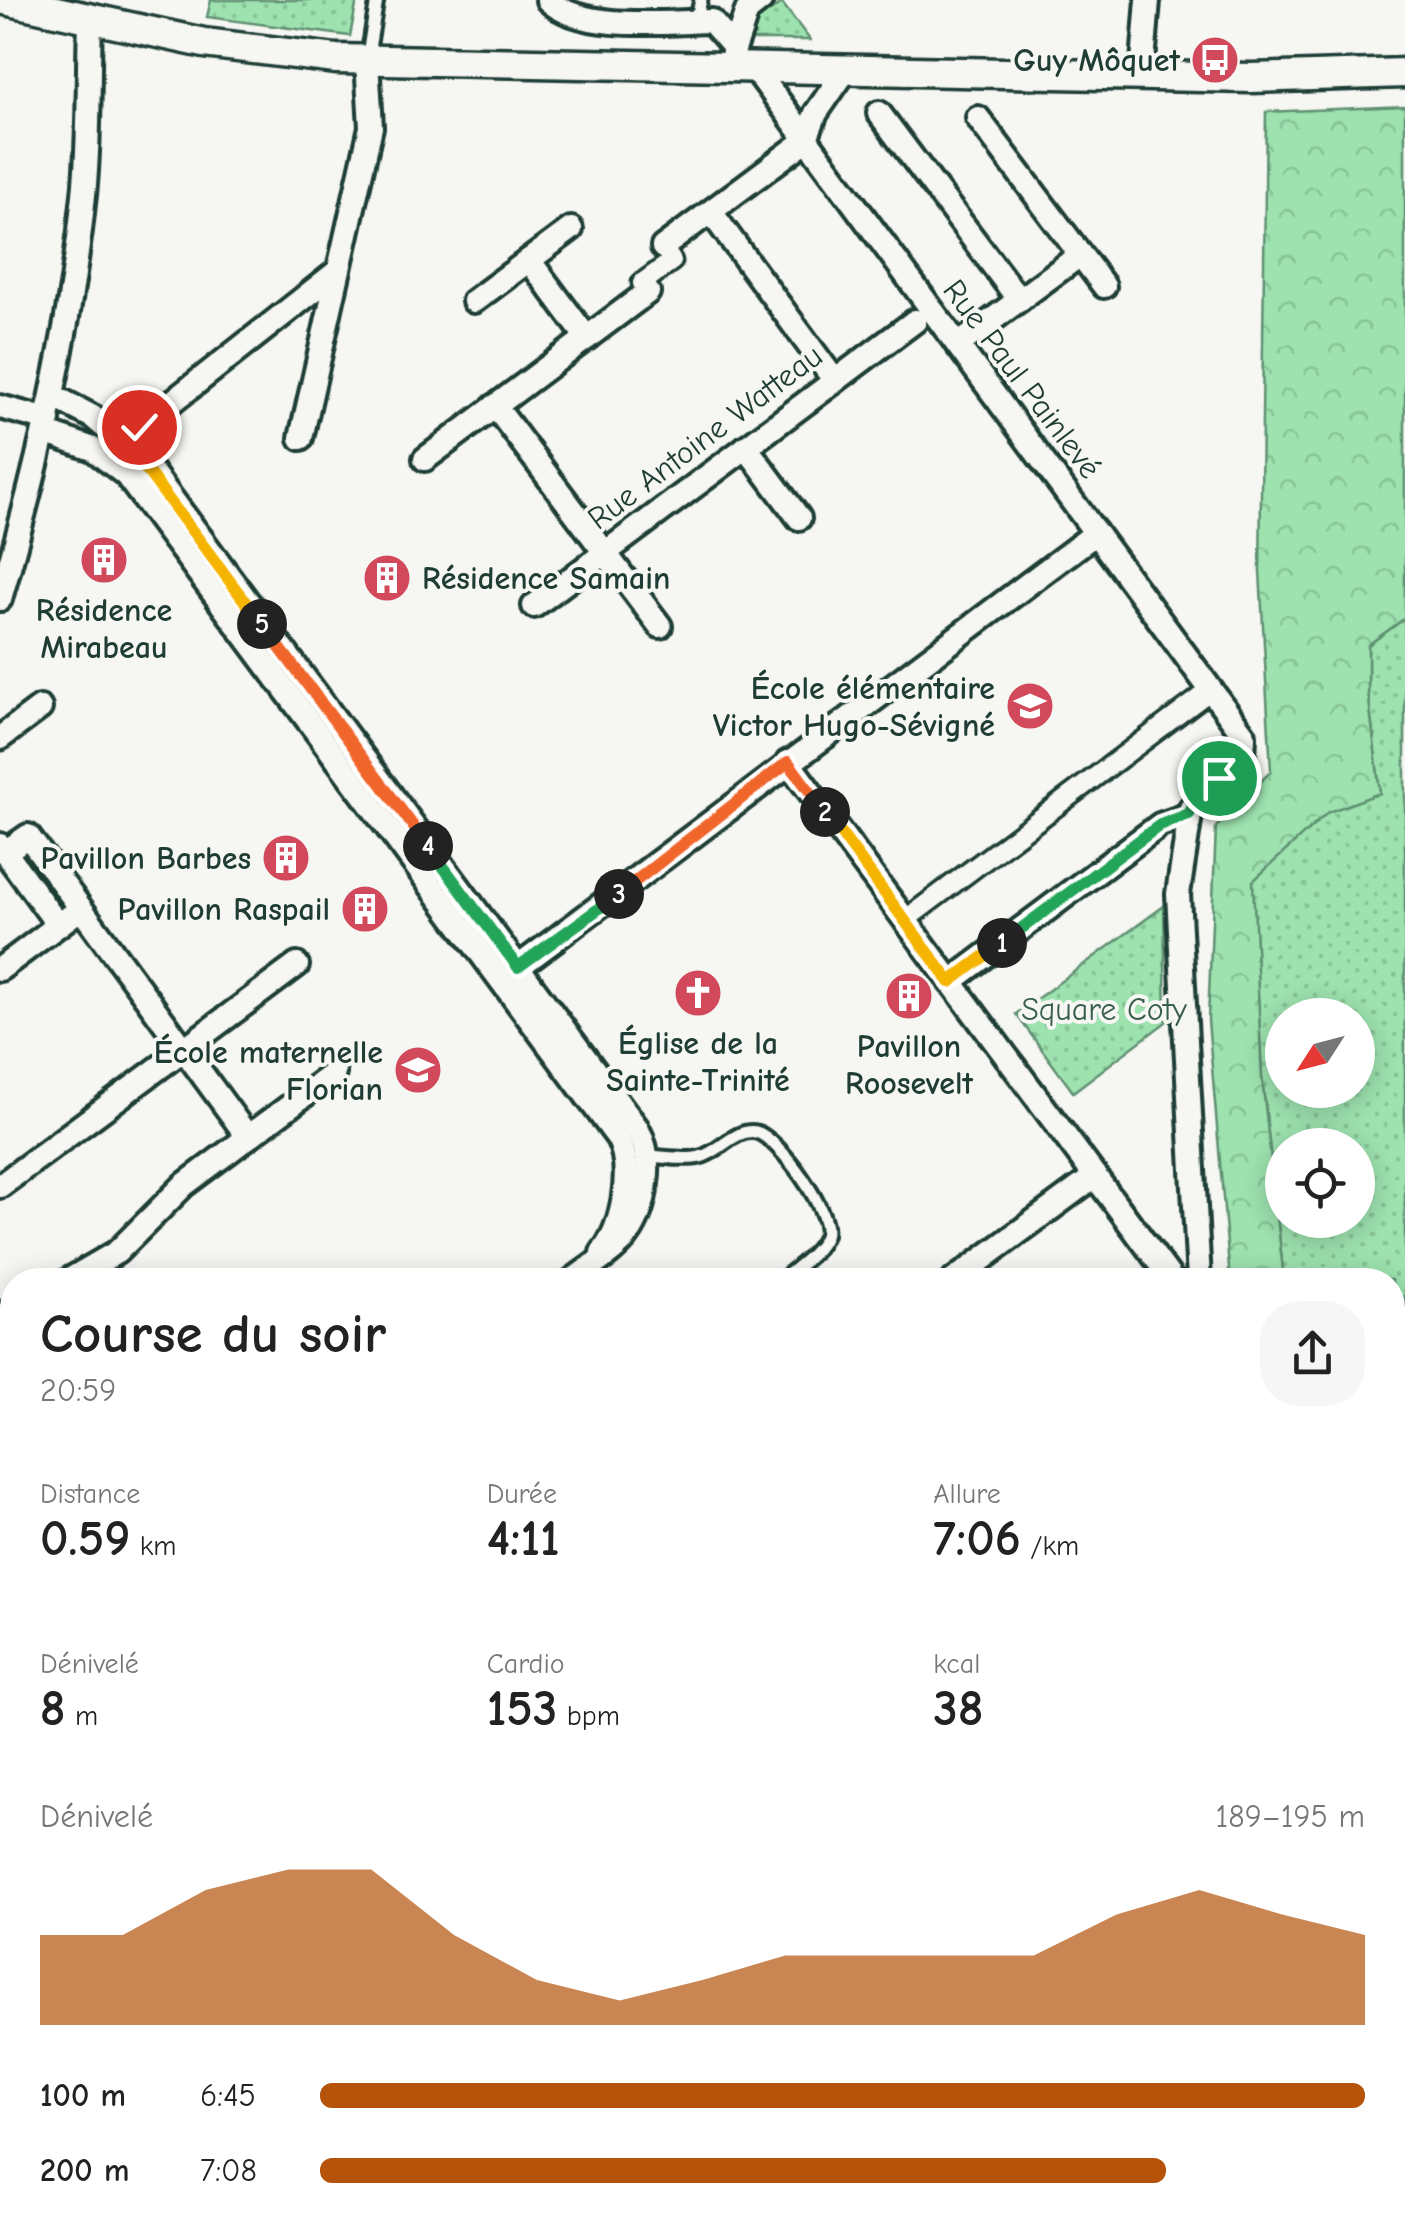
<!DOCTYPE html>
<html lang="fr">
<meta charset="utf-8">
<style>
:root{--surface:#fff;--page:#f6f6f6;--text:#222;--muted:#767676;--accent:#b45309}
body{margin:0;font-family:"Comic Neue",sans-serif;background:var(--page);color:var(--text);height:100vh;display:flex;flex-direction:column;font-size:38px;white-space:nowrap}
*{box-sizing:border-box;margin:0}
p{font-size:32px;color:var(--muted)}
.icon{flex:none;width:55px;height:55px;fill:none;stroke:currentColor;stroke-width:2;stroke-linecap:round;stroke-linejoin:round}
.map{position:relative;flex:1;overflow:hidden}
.side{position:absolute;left:0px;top:1268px;width:1405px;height:962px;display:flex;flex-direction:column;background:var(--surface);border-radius:40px 40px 0 0;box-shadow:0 5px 25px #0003}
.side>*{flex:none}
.needle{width:65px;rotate:234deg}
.fabs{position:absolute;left:1265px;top:998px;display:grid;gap:20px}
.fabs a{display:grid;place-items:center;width:110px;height:110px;border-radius:50%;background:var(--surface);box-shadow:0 5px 25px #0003;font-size:50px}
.pin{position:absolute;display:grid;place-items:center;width:85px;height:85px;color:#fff;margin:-42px;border:5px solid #fff;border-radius:50%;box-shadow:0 2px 10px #0007}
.km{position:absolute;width:50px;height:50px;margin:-25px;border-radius:50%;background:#222;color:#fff;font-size:28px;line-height:50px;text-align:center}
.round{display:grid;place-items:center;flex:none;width:105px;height:105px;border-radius:40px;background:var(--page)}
.overview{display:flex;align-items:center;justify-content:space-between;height:170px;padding:0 40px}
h1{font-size:55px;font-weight:800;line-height:75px}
.figures{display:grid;grid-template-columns:repeat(3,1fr);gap:15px;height:170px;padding:10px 40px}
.figures div{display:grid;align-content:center}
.figures b{font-size:50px;font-weight:800}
.figures small{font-size:28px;font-weight:400}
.figures p{font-size:28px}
.chart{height:280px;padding:20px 40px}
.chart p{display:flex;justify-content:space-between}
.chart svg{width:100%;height:180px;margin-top:10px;fill:var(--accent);opacity:.7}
ul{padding:0 40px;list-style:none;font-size:32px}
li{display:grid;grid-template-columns:160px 120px 1fr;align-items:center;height:75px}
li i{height:25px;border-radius:12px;background:var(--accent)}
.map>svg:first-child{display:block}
.grass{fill:url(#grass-dots);stroke:#5e9072;stroke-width:2.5;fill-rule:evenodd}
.forest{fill:url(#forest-crowns);stroke:#5e9072;stroke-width:2.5}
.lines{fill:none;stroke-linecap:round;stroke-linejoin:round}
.service-casing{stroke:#1f3d34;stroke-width:19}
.pedestrian-casing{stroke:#1f3d34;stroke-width:25}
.minor-casing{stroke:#1f3d34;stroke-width:30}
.tertiary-casing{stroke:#1f3d34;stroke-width:35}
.service{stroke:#f6f6f2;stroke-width:11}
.pedestrian{stroke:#f6f6f2;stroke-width:18}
.minor{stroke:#f6f6f2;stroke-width:22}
.tertiary{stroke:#f6f6f2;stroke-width:28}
.split-1-casing{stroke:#fff;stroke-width:20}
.split-2-casing{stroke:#fff;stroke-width:20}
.split-3-casing{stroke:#fff;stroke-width:20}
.split-4-casing{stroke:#fff;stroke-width:20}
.split-5-casing{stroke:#fff;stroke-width:20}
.split-6-casing{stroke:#fff;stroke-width:20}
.split-1{stroke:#22a559;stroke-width:12}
.split-2{stroke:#f5b400;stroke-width:12}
.split-3{stroke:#f0652b;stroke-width:12}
.split-4{stroke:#22a559;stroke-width:12}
.split-5{stroke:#f0652b;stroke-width:12}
.split-6{stroke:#f5b400;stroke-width:12}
.labels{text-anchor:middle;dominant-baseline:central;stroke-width:8;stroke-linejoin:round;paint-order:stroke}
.poi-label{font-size:32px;font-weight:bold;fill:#1f3d34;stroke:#f6f6f2;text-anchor:end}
.street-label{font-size:32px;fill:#1f3d34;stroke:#f6f6f2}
.park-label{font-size:32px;fill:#385e4d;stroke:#f6f6f2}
</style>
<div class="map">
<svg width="1405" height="2228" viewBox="0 0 1405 2228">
<defs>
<pattern id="grass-dots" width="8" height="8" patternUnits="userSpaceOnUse" patternTransform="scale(2.5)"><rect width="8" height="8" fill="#9de2af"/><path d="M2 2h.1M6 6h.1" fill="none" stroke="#87c397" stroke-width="1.8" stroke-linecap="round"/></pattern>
<pattern id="forest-crowns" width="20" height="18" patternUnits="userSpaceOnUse" patternTransform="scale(2.5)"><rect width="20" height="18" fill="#9de2af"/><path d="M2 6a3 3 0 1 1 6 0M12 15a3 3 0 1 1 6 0" fill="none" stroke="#87c397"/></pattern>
</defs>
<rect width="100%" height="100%" fill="#f6f6f2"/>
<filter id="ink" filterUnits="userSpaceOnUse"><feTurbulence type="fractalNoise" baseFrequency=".01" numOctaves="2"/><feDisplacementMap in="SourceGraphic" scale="20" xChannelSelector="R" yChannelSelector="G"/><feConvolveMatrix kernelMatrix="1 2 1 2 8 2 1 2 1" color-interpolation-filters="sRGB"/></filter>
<g filter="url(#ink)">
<g class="grass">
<polygon points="211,0 357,0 350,36 207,17"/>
<polygon points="782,3 810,40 751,40 757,20"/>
<path d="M1405 618V1904L1399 1866 1392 1858V1280H1284L1262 1078 1252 881 1328 812 1380 793 1368 692V645ZM1282 1015H1358V1090H1282ZM1282 1145H1358V1220H1282Z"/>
<polygon points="1164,906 1166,1022 1073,1092 1016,1014"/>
<polygon points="12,1602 12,1658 0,1642 0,1611"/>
</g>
<g class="forest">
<polygon points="1405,106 1405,618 1368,645 1368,692 1380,793 1328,812 1253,881 1262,1078 1284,1280 1230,1280 1208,1020 1216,827 1271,771 1260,571 1266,112"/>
<polygon points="1393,1859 1399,1866 1405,1904 1405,2219 1383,2228 1381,2218 1392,2218"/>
</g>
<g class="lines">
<g class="service-casing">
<g id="service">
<polyline points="696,21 701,0"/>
<polyline points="367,61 377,0"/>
<path d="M646 1156C662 1156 684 1161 700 1157 719 1153 735 1128 756 1132 778 1137 834 1214 825 1236 818 1254 795 1268 782 1280"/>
<polyline points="0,2077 12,2018"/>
</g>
</g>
<g class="pedestrian-casing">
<g id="pedestrian">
<polyline points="648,292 642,283 672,261 663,247"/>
<polyline points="905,920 1212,689"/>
</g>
</g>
<g class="minor-casing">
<g id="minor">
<path d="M548 0C582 32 666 22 711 21L732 45"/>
<polyline points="732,56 747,11 761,0"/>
<polyline points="755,69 1244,735 1243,759 1191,808 1178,894 1199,1280"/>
<polyline points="1142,75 1148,0"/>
<polyline points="879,113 1019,300"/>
<polyline points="978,118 1104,286"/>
<polyline points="805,141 816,113 845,71"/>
<polyline points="711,212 835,381"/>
<polyline points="663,247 805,141"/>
<polyline points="529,260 587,338"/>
<polyline points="474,301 571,229"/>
<polyline points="958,345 1080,255"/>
<path d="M53 396 93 417 143 460 637 1128C647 1146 649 1163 646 1183 639 1239 616 1248 573 1280"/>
<polyline points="495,406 660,626"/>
<polyline points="0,407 48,420"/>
<path d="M44 432 93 449 126 475 618 1138C634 1169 623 1226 602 1253"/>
<polyline points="301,438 371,127 367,61"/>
<polyline points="124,440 338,271"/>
<polyline points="746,447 799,518"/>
<polyline points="425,459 648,292"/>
<path d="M0 599C38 467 70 333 84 195 90 137 88 78 90 20"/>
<polyline points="534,606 915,321"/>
<polyline points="0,738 40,708"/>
<polyline points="788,762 1172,1280"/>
<polyline points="0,845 58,925"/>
<polyline points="5,852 28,836 248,1137"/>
<polyline points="0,969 80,909"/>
<polyline points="509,974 1096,533"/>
<polyline points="950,982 1160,825 1189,815"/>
<polyline points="0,1186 297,965"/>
<polyline points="69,1280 117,1252 184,1185 334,1073"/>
<polyline points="954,1280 1095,1176"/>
<polyline points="0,1318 12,1309"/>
<polyline points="0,1587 12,1558"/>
<polyline points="0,1678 12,1695"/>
<polyline points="0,1883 12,1886"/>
<polyline points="569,2218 576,2228"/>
<polyline points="820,2218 828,2228"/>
<polyline points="514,2228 528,2218"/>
<polyline points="859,2228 868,2218"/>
</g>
</g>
<g class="tertiary-casing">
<polyline id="tertiary" points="5,0 204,43 336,59 1251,78 1405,73"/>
</g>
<use href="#service" class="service"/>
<use href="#pedestrian" class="pedestrian"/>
<use href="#minor" class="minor"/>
<use href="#tertiary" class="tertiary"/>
</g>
</g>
<g class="lines" filter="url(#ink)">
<g class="split-1-casing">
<polyline id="split-1" points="1002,943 1160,825 1189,814 1199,796 1219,778"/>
</g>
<g class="split-2-casing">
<polyline id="split-2" points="825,812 950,982 1002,943"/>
</g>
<g class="split-3-casing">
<polyline id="split-3" points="619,894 788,762 825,812"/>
</g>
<g class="split-4-casing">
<polyline id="split-4" points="428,846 518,967 619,894"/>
</g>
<g class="split-5-casing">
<polyline id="split-5" points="262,624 428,846"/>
</g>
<g class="split-6-casing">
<polyline id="split-6" points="139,427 124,440 262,624"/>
</g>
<use href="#split-1" class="split-1"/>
<use href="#split-2" class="split-2"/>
<use href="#split-3" class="split-3"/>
<use href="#split-4" class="split-4"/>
<use href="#split-5" class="split-5"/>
<use href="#split-6" class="split-6"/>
</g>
<defs>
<g id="bus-disc" transform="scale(2.5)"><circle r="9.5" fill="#d1495b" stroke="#f6f6f2"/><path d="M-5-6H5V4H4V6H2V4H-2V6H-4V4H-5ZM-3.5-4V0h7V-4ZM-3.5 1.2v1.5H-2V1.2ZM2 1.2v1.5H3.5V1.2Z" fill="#fff"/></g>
<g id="building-disc" transform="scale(2.5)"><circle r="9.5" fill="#d1495b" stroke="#f6f6f2"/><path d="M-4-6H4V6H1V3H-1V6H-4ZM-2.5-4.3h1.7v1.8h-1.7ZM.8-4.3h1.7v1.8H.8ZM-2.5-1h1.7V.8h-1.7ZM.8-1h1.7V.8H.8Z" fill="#fff"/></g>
<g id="school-disc" transform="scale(2.5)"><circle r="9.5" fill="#d1495b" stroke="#f6f6f2"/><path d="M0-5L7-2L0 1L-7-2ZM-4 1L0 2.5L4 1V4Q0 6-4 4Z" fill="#fff"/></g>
<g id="church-disc" transform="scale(2.5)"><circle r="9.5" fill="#d1495b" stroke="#f6f6f2"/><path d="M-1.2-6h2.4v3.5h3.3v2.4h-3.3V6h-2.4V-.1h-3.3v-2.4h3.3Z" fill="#fff"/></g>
</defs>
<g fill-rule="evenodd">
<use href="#bus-disc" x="1215" y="60"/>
<use href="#building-disc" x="104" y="560"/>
<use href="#building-disc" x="387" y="578"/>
<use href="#school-disc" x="1030" y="706"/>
<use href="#building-disc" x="286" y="858"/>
<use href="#building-disc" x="365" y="909"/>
<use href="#church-disc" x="698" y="993"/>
<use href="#building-disc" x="909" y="996"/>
<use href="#school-disc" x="418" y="1070"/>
</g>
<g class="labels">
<g class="poi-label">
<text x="1180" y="60">Guy Môquet</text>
<text x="422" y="578" text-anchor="start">Résidence Samain</text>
<text x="104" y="610" text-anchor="middle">Résidence<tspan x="104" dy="37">Mirabeau</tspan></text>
<text x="995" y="688">École élémentaire<tspan x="995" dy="37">Victor Hugo-Sévigné</tspan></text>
<text x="251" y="858">Pavillon Barbes</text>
<text x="330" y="909">Pavillon Raspail</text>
<text x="698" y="1043" text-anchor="middle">Église de la<tspan x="698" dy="37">Sainte-Trinité</tspan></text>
<text x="909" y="1046" text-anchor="middle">Pavillon<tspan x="909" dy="37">Roosevelt</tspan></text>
<text x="383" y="1052">École maternelle<tspan x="383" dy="37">Florian</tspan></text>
</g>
<g class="street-label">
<text transform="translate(1022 379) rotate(53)">Rue Paul Painlevé</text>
<text transform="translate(705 437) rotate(-37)">Rue Antoine Watteau</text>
</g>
<g class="park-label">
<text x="1104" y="1009">Square Coty</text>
</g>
</g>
</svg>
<div class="fabs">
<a><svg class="needle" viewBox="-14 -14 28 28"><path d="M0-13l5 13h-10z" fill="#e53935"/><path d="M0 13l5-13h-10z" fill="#767676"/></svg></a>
<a><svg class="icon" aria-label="locate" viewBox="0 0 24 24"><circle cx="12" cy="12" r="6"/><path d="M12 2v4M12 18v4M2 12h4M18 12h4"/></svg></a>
</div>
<div class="pin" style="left:1219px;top:778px;background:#1e9e55"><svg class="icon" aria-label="arrive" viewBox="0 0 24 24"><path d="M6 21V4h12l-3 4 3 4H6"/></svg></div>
<div class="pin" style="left:139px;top:427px;background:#d93025"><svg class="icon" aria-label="check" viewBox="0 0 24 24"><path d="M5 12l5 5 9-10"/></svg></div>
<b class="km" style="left:1002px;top:943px">1</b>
<b class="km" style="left:825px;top:812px">2</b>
<b class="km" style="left:619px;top:894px">3</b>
<b class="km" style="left:428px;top:846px">4</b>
<b class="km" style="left:262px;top:624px">5</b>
<section class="side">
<div class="overview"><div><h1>Course du soir</h1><p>20:59</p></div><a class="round"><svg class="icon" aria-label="share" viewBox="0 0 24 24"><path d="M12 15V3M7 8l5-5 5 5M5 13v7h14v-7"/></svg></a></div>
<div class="figures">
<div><p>Distance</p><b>0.59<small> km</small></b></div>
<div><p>Durée</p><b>4:11</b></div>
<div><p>Allure</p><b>7:06<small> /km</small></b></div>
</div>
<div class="figures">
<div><p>Dénivelé</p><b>8<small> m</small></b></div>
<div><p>Cardio</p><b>153<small> bpm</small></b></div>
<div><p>kcal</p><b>38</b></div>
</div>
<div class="chart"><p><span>Dénivelé</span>189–195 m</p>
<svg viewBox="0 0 160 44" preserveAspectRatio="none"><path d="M0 44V22L10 22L20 11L30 6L40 6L50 22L60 33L70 38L80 33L90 27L100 27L110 27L120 27L130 17L140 11L150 17L160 22V44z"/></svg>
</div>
<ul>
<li><b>100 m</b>6:45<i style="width:100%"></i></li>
<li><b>200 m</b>7:08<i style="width:81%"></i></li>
</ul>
</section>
</div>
